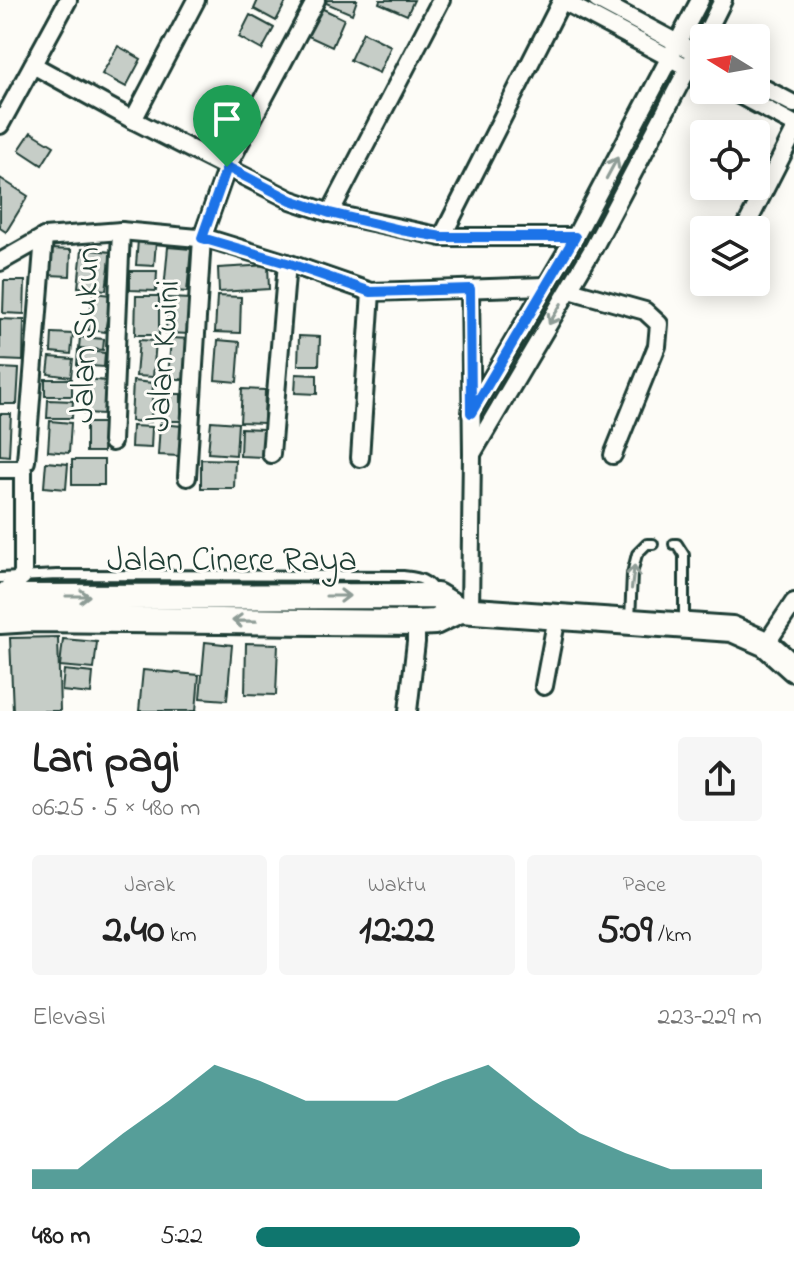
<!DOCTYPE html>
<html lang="id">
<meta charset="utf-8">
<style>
:root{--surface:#fff;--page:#f6f6f6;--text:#222;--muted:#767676;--accent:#0f766e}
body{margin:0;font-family:"Indie Flower",sans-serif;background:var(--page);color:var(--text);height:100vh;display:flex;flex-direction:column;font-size:30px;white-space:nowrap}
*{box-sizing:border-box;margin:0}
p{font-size:26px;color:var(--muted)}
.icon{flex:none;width:44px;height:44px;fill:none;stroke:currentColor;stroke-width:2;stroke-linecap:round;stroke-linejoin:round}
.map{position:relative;height:711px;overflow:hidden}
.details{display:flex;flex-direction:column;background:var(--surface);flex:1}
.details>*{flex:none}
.needle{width:52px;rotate:281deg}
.fabs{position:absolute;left:690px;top:24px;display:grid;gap:16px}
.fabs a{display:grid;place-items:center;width:80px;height:80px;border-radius:8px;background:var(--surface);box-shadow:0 4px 20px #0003;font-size:40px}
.pin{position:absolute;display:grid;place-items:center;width:68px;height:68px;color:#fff;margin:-82px -34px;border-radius:50% 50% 50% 0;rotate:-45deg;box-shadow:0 0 8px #0007}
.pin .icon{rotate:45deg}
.round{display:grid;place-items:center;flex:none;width:84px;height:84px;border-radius:8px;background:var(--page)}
.headline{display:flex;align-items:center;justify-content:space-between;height:136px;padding:0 32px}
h1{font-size:44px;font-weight:800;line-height:60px}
.figures{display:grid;grid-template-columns:repeat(3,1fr);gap:12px;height:136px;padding:8px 32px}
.figures div{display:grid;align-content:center;border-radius:8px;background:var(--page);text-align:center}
.figures b{font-size:40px;font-weight:800}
.figures small{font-size:22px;font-weight:400}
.figures p{font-size:22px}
.chart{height:224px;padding:16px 32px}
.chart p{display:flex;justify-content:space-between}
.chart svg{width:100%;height:144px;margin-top:8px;fill:var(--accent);opacity:.7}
ul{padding:0 32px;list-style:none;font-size:26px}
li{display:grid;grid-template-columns:128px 96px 1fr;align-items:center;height:60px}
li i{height:20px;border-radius:10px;background:var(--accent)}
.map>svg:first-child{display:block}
.building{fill:#c6cdc7;stroke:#1f3d34;stroke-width:2}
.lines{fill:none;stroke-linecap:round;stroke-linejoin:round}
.lane-casing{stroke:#1f3d34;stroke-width:14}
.street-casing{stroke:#1f3d34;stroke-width:22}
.secondary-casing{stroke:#1f3d34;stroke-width:30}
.lane{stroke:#fdfcf7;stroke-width:8}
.street{stroke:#fdfcf7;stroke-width:16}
.secondary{stroke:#fdfcf7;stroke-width:24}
.oneway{stroke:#8e9c96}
.route-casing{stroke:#fff;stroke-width:16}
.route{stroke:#1a73e8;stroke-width:10}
.labels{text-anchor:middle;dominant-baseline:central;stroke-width:6;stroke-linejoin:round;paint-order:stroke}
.street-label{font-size:34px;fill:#1f3d34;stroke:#fdfcf7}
</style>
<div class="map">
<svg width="794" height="711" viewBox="0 0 794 711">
<rect width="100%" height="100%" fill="#fdfcf7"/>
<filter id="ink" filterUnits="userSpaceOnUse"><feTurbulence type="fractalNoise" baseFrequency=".0125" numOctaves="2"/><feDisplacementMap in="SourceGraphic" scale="16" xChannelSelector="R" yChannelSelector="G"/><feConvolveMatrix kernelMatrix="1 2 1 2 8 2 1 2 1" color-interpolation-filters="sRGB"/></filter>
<g filter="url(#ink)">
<g class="building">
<polygon points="258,0 287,0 276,21 254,9"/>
<polygon points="327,0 357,0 352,14 326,3"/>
<polygon points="380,0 414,0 407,15 379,3"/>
<polygon points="319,7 344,19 332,47 306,35"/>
<polygon points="250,15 274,28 262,50 239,37"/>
<polygon points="363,32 391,46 379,73 350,60"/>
<polygon points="118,46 141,59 126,87 102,74"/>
<polygon points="31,132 54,146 42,165 19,150"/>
<polygon points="0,178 28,196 6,232 0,228"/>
<polygon points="138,240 156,242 154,266 136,265"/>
<polygon points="168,247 191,249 187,292 164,290"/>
<polygon points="51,249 71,250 70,276 49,275"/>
<polygon points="82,249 111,252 106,290 78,287"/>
<polygon points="268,265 269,289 219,292 218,268"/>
<polygon points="130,271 157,271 156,291 130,290"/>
<polygon points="4,281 25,281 24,314 3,313"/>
<polygon points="93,293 111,295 105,332 88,330"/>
<polygon points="136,296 159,296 159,335 135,335"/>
<polygon points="217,296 241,297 240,333 215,332"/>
<polygon points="167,298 192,299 191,334 166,333"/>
<polygon points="0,319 24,320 23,361 0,360"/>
<polygon points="52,333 73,334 71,354 51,352"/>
<polygon points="299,336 320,337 319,365 298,365"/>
<polygon points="80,337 104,339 103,350 79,348"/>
<polygon points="171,338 191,339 188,380 168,378"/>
<polygon points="139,340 156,341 153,377 136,376"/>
<polygon points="218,340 240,342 237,382 215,380"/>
<polygon points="78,350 105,353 104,367 77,365"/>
<polygon points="50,357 73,359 71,377 48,374"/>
<polygon points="0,368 19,369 17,404 0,404"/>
<polygon points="296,374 317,375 317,394 295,393"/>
<rect x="45" y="379" width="27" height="17"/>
<polygon points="86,379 106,381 104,414 84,413"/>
<polygon points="133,381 153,383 151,422 131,421"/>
<polygon points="242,389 265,390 264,423 240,422"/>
<rect x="161" y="394" width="20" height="27"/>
<polygon points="48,400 73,401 72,418 47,418"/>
<polygon points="0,414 11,414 9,456 0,455"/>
<polygon points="50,421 71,423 69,453 48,451"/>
<polygon points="211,421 238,423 236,455 208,453"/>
<polygon points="86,423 104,423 103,452 86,452"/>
<polygon points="160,424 182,426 180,456 158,455"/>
<polygon points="132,426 152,427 151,448 131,447"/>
<polygon points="241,428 264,429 263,457 240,456"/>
<polygon points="201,459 235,460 234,488 201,488"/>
<rect x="72" y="460" width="32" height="25"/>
<polygon points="46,462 68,464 66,489 44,487"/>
<polygon points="58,637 60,711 13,711 10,638"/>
<polygon points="63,639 97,642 94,669 60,666"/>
<polygon points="205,642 232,645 227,700 200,698"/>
<polygon points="246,643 278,644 276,695 245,694"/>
<polygon points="64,670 93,673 91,694 62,691"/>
<polygon points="143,670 199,675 196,711 139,711"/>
</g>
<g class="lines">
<g class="lane-casing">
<g id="lane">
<polyline points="674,544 677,544 684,555 684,622"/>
<path d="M0 578 57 575 403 576C417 578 427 578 435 592"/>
<polyline points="630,620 632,574 637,554 647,544 653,544"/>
</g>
</g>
<g class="street-casing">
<g id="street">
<polyline points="561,0 704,76"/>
<polyline points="597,0 687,48"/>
<polyline points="704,38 723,0"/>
<polyline points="33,65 133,120 291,200 330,213 442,237 575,237"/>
<polyline points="756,84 794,104"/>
<polyline points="730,90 794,124"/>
<polyline points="133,120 196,0"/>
<polyline points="0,125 68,0"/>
<polyline points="330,213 441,0"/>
<polyline points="744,230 794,132"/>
<polyline points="442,237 562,0"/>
<polyline points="0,262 44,237 121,231 209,239 287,263 371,292 546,286"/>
<polyline points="570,290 645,311 659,324 657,346 613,455"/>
<polyline points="471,413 575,237 700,0"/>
<polyline points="112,442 121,231"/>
<polyline points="271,454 287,263"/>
<polyline points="472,454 594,247 704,38"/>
<polyline points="360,458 371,292"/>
<polyline points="26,461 44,237"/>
<polyline points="0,469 21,469 23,471 23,576 0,595"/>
<polyline points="187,477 202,238 227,167 316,0"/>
<polyline points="470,611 472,454 470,289"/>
<polyline points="766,644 794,602"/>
<polyline points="544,686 557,617"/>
<polyline points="408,711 416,642 416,623"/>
</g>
</g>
<g class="secondary-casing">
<g id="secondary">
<polyline points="0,597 437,596 460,610 732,629 766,644 794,669"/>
<polyline points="0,621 32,619 416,623 435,622 460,610"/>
</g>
</g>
<use href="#lane" class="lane"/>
<use href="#street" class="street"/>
<use href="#secondary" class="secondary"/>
</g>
<defs><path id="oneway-shaft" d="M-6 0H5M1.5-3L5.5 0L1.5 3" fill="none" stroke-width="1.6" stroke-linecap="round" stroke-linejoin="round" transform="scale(2)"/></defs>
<g class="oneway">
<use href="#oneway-shaft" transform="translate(612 168) rotate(-62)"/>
<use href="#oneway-shaft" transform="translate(555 314) rotate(121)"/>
<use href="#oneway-shaft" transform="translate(633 577) rotate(-83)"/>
<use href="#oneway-shaft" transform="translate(78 596)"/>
<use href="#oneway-shaft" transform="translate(338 596)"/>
<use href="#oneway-shaft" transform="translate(244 621) rotate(-179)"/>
</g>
</g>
<g class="lines" filter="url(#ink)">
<g class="route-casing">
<polygon id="route" points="227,167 291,200 330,213 401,230 442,237 575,237 471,413 470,289 371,292 287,263 202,238"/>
</g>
<use href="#route" class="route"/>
</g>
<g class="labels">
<g class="street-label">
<text transform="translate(87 335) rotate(-88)">Jalan Sukun</text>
<text transform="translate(165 356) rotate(-86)">Jalan Kwini</text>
<text x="232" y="562">Jalan Cinere Raya</text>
</g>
</g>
</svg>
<div class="fabs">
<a><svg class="needle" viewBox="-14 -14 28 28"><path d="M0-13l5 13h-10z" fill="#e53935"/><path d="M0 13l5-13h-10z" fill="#767676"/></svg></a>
<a><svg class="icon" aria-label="locate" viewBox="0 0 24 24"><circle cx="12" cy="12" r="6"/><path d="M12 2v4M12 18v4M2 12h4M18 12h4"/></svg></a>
<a><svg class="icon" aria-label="layers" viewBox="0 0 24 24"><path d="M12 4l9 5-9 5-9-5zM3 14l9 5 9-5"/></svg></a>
</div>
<div class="pin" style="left:227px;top:167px;background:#1e9e55"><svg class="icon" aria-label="arrive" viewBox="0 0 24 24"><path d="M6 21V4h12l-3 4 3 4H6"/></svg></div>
</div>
<section class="details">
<div class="headline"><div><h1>Lari pagi</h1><p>06:25 · 5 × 480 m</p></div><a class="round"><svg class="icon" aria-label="share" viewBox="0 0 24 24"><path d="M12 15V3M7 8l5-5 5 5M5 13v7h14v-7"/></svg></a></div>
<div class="figures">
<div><p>Jarak</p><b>2.40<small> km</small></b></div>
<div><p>Waktu</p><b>12:22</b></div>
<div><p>Pace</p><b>5:09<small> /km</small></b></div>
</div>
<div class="chart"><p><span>Elevasi</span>223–229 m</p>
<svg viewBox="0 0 160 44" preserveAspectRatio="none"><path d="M0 44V38L10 38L20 27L30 17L40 6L50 11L60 17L70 17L80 17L90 11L100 6L110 17L120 27L130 33L140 38L150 38L160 38V44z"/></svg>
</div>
<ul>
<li><b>480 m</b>5:22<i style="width:64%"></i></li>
</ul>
</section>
